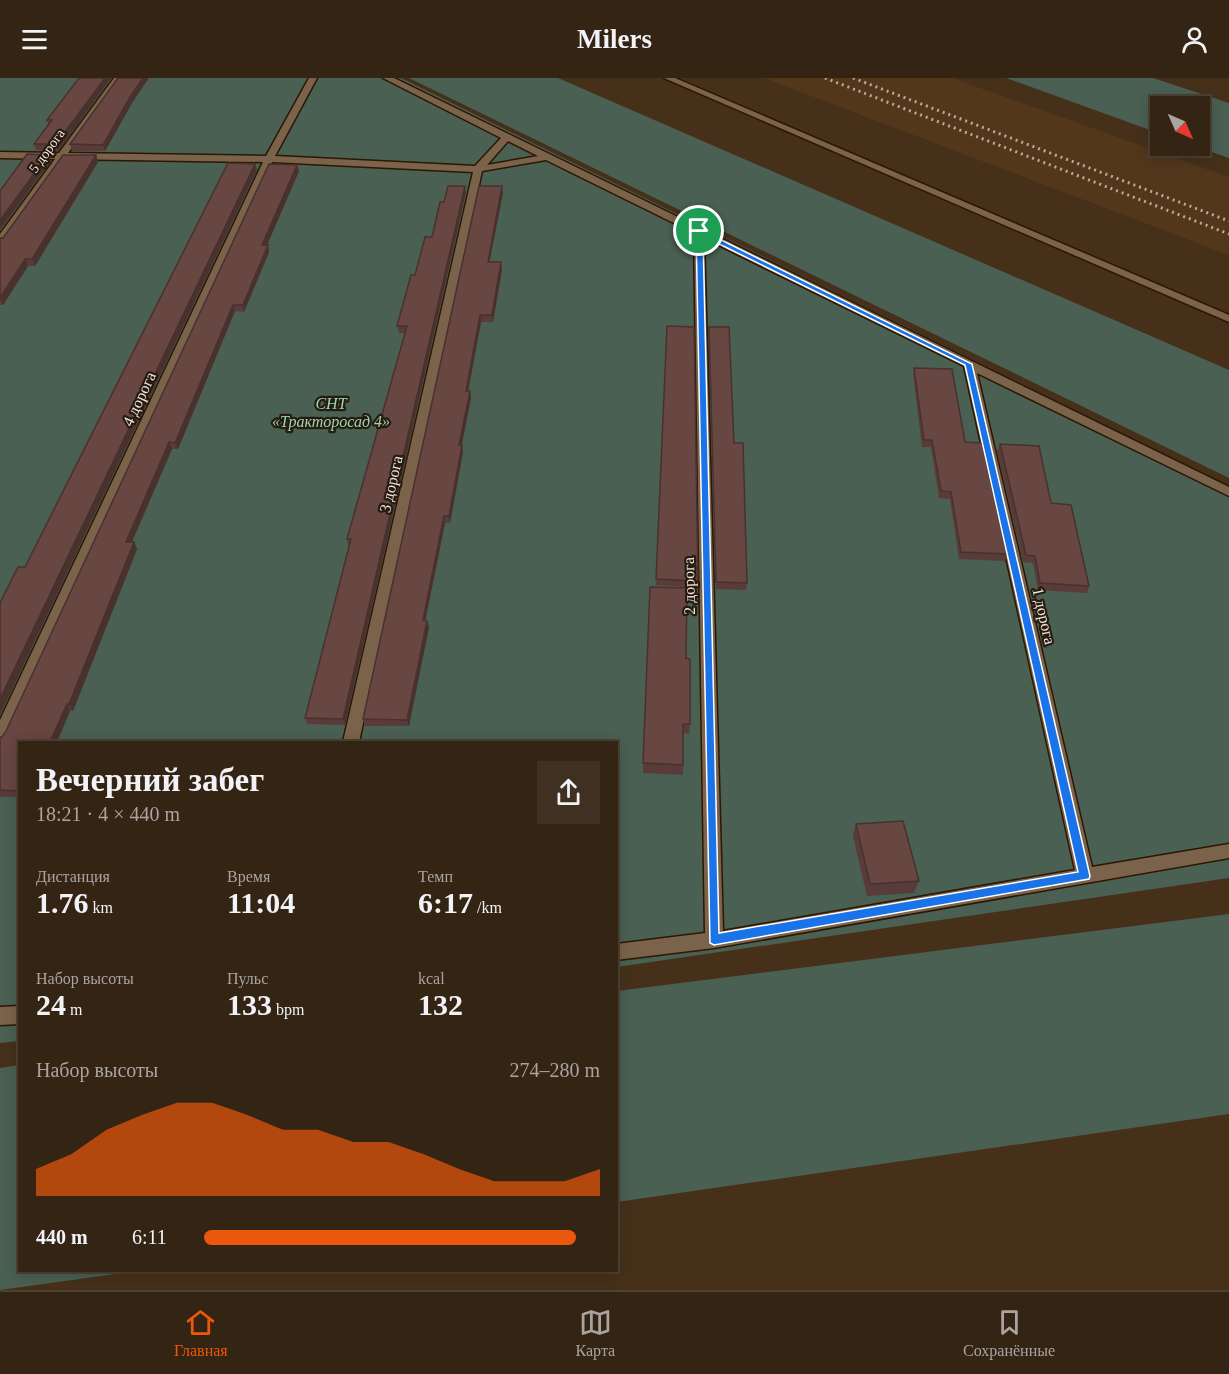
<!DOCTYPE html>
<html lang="ru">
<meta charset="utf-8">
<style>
:root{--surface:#342414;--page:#3f3022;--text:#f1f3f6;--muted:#a9a4a0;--line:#4e4134;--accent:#ea580c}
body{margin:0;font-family:"Times New Roman",serif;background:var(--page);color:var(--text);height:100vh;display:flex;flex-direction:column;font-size:22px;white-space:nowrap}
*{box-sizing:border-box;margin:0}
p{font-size:20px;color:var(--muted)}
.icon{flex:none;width:33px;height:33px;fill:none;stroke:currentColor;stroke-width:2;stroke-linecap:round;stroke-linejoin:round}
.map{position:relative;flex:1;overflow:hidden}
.panel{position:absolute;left:18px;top:663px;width:600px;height:531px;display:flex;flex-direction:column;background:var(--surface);border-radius:0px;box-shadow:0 3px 15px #0003,0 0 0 2px var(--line)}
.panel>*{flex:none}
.needle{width:39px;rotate:135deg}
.tools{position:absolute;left:1150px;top:18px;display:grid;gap:12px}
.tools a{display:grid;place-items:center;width:60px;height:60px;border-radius:0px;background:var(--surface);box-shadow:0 3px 15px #0003,0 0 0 2px var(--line);font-size:30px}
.pin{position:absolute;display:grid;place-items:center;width:51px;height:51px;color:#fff;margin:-26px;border:3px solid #fff;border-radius:50%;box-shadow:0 2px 6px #0007}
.round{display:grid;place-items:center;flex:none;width:63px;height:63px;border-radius:0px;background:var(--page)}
.summary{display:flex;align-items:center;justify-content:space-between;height:102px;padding:0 18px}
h1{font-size:33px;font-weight:700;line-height:45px}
.stats{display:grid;grid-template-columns:repeat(3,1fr);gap:9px;height:102px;padding:6px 18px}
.stats div{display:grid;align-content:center}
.stats b{font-size:30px;font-weight:700}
.stats small{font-size:16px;font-weight:400}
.stats p{font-size:16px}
.chart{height:168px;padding:12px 18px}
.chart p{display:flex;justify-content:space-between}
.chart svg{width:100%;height:108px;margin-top:6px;fill:var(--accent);opacity:.7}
ul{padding:0 18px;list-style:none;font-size:20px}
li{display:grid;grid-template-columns:96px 72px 1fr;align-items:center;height:45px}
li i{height:15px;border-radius:8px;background:var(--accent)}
header{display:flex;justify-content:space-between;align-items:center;height:78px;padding:0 18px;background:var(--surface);font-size:27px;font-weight:700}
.tab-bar{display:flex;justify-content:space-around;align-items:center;height:84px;border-top:2px solid var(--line);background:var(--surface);font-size:16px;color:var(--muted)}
.tab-bar a{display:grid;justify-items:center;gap:3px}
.tab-bar .on{color:var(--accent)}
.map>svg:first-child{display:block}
.built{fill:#52371b}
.green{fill:#4a6052}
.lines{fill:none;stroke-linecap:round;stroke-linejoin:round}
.minor-casing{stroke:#2c1703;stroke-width:3}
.minor{fill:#7b624b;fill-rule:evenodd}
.rail{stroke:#bbaa9a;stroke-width:3;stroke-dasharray:2 4;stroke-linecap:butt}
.wall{fill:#593c39}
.shaded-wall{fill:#49312e}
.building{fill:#684642;stroke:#49312e;stroke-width:1.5}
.route{fill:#1a73e8;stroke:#fff;stroke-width:1.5;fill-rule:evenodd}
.labels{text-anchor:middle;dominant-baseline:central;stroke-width:4.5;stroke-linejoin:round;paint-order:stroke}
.far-street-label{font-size:14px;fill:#f3e4d7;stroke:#251b11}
.street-label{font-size:16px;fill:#f3e4d7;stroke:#251b11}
.park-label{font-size:16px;font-style:italic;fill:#9dd5b0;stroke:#251b11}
</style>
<header><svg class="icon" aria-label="menu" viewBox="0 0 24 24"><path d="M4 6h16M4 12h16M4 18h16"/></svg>Milers<svg class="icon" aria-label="person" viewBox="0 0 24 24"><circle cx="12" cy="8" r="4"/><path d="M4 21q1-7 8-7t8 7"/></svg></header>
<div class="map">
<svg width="1229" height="1212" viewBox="0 0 1229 1212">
<rect width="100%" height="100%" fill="#46301a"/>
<polygon class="built" points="764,0 952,0 1229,99 1229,177"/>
<g class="green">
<polygon points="0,0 401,0 1229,408 1229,800 617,889 616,664 20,664 19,963 0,965"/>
<polygon points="409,0 558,0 1229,292 1229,400"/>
<polygon points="1006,0 1153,0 1229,25 1229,80 1194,68 1200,68 1200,28 1161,28 1161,56"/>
<polygon points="1229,836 1229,1036 617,1124 617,913"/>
<polygon points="19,987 20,1192 137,1193 0,1212 0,990"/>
</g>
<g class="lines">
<g class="minor-casing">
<g id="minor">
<path d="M114 0H122L68 75 266 78 309 0H317L275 78 475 88 501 60 383 0H394L1229 409V418L977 295 1092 789 1229 766V780L714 870 616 882V866L705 855 694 155 546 82 482 93 359 664H343L473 94 272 84 8 659 5 663 0 665V642L263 84 64 81 4 165 0 166V156L55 81 0 80V74L59 75ZM508 63 538 78 487 87ZM704 160 964 288 1075 792 723 853Z"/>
<polygon points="664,0 675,0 1229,237 1229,244"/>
<polygon points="20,928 20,946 0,947 0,929"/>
</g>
</g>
<use href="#minor" class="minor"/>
<g class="rail">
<polyline points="825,0 1229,156"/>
<polyline points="853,0 1229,143"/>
</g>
</g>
<g class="wall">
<polygon points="79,0 111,0 58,73 36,72 34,66 48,46 47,42"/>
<polygon points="132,25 105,73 72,73 70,66"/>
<polygon points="96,77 98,84 35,188 28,188 3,227 0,227 0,160 3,160"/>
<polygon points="297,87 299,93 267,167 269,174 244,234 235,233 178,371 172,371 132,464 134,464 137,471 73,633 70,633 57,664 20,664 20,719 0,719 0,659 2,659 6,653"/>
<polygon points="502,108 503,115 489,184 501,184 502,191 493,244 481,244 468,313 470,313 471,320 462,367 463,374 450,445 445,445 425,542 429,549 409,648 365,648 363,641"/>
<polygon points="466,114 345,647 307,646 305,640 349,467 348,467 347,461 405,255 399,255 397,248 415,197 432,159 444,124"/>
<polygon points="667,248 698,503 697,510 656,507"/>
<polygon points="709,249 734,365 747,505 746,512 716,511"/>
<polygon points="914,290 965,364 1007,476 1005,483 959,481 950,421 939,420 931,369 922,369 913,296"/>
<polygon points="1000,366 1051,425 1089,508 1087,515 1038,512 1033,485 1023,484 997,373"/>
<polygon points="650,509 686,580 690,646 689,656 683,655 683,697 643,695"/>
<polygon points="856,746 919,803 914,815 867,818 853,758"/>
</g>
<g class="shaded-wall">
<polygon points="105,0 111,0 58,73 56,66"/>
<polygon points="143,0 149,0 132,25 105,73 103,67 130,19"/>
<polygon points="48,77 51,83 0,152 0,142"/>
<polygon points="96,77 98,84 35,188 32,181"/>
<polygon points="255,86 257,92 0,637 0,621"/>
<polygon points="297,87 299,93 264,174 262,167"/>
<polygon points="465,108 466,114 345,647 343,641"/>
<polygon points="502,108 503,115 488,191 488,184"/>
<polygon points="268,167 269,174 244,234 243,227"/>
<polygon points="25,181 28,188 3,227 0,220"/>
<polygon points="501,184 502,191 493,244 492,237"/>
<polygon points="233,227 235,233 178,371 175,365"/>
<polygon points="480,237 481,244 467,319 466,313"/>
<polygon points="470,313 471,320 460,374 459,367"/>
<polygon points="169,364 172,371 129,470 126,464"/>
<polygon points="462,367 463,374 450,445 449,438"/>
<polygon points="444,438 445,445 424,549 423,542"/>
<polygon points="134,464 137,471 73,633 69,626"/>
<polygon points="427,543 429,549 409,648 407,642"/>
<polygon points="67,626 70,633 57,664 50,664"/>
</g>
<g class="building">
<polygon points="79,0 105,0 56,66 34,66 52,42 47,42"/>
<polygon points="118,0 143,0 130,19 103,67 70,66"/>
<polygon points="27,76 48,77 0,142 0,113"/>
<polygon points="63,77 96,77 32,181 25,181 0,220 0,160 3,160"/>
<polygon points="228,85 255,86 0,621 0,525 18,489 25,489"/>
<polygon points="269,86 297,87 262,167 268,167 243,227 233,227 175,365 169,364 126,464 134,464 69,626 67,626 50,664 20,664 20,713 0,712 0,659 2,659 6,653"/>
<polygon points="448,108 465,108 343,641 305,640 351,461 347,461 407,248 397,248 411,197 415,197 425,159 432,159 440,124 444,124"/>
<polygon points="479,108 502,108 488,184 501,184 492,237 480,237 466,313 470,313 459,367 462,367 449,438 444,438 423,542 427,543 407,642 363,641"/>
<polygon points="667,248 694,249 698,503 656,501"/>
<polygon points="709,249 729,249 734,365 743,365 747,505 716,504"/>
<polygon points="914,290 952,291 965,364 982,365 1007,476 961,474 951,414 941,413 932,362 924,362"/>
<polygon points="1000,366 1039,368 1051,425 1071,427 1089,508 1040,505 1035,478 1026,477"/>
<polygon points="650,509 687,510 686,580 690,581 690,646 683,646 683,687 643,685"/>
<polygon points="903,743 919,803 870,806 856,746"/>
</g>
<path class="route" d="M699 151 972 286 1090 798 1089 801 714 867 710 865 696 153ZM703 158 965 287 1078 794 719 855Z"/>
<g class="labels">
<g class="far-street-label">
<text transform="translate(47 73) rotate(-54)">5 дорога</text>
</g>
<g class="street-label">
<text transform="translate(139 321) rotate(-65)">4 дорога</text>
<text transform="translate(391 406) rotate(-77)">3 дорога</text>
<text transform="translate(689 508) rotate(-91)">2 дорога</text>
<text transform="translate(1044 538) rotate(77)">1 дорога</text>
</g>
<g class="park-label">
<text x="331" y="325">СНТ<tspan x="331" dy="18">«Тракторосад 4»</tspan></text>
</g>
</g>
</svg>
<div class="tools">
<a><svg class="needle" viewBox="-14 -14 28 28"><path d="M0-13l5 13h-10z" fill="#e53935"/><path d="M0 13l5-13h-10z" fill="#a9a4a0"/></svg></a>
</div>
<div class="pin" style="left:699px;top:153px;background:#1e9e55"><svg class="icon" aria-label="arrive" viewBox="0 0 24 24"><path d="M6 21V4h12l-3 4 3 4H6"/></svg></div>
<section class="panel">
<div class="summary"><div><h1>Вечерний забег</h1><p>18:21 · 4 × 440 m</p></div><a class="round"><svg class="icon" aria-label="share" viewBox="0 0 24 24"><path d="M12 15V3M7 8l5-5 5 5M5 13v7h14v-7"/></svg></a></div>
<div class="stats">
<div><p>Дистанция</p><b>1.76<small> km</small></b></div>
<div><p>Время</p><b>11:04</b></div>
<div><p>Темп</p><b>6:17<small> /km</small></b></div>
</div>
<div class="stats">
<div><p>Набор высоты</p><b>24<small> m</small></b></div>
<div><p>Пульс</p><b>133<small> bpm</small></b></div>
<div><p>kcal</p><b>132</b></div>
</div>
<div class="chart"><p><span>Набор высоты</span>274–280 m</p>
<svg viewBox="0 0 160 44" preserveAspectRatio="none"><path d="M0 44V33L10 27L20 17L30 11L40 6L50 6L60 11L70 17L80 17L90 22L100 22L110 27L120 33L130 38L140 38L150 38L160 33V44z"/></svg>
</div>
<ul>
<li><b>440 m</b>6:11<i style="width:94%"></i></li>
</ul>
</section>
</div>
<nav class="tab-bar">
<a class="on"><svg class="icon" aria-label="home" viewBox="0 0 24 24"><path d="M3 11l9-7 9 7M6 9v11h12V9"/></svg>Главная</a>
<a><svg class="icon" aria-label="map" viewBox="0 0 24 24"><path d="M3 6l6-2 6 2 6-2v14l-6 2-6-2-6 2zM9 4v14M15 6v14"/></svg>Карта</a>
<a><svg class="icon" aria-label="saved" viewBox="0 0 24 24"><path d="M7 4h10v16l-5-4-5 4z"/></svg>Сохранённые</a>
</nav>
